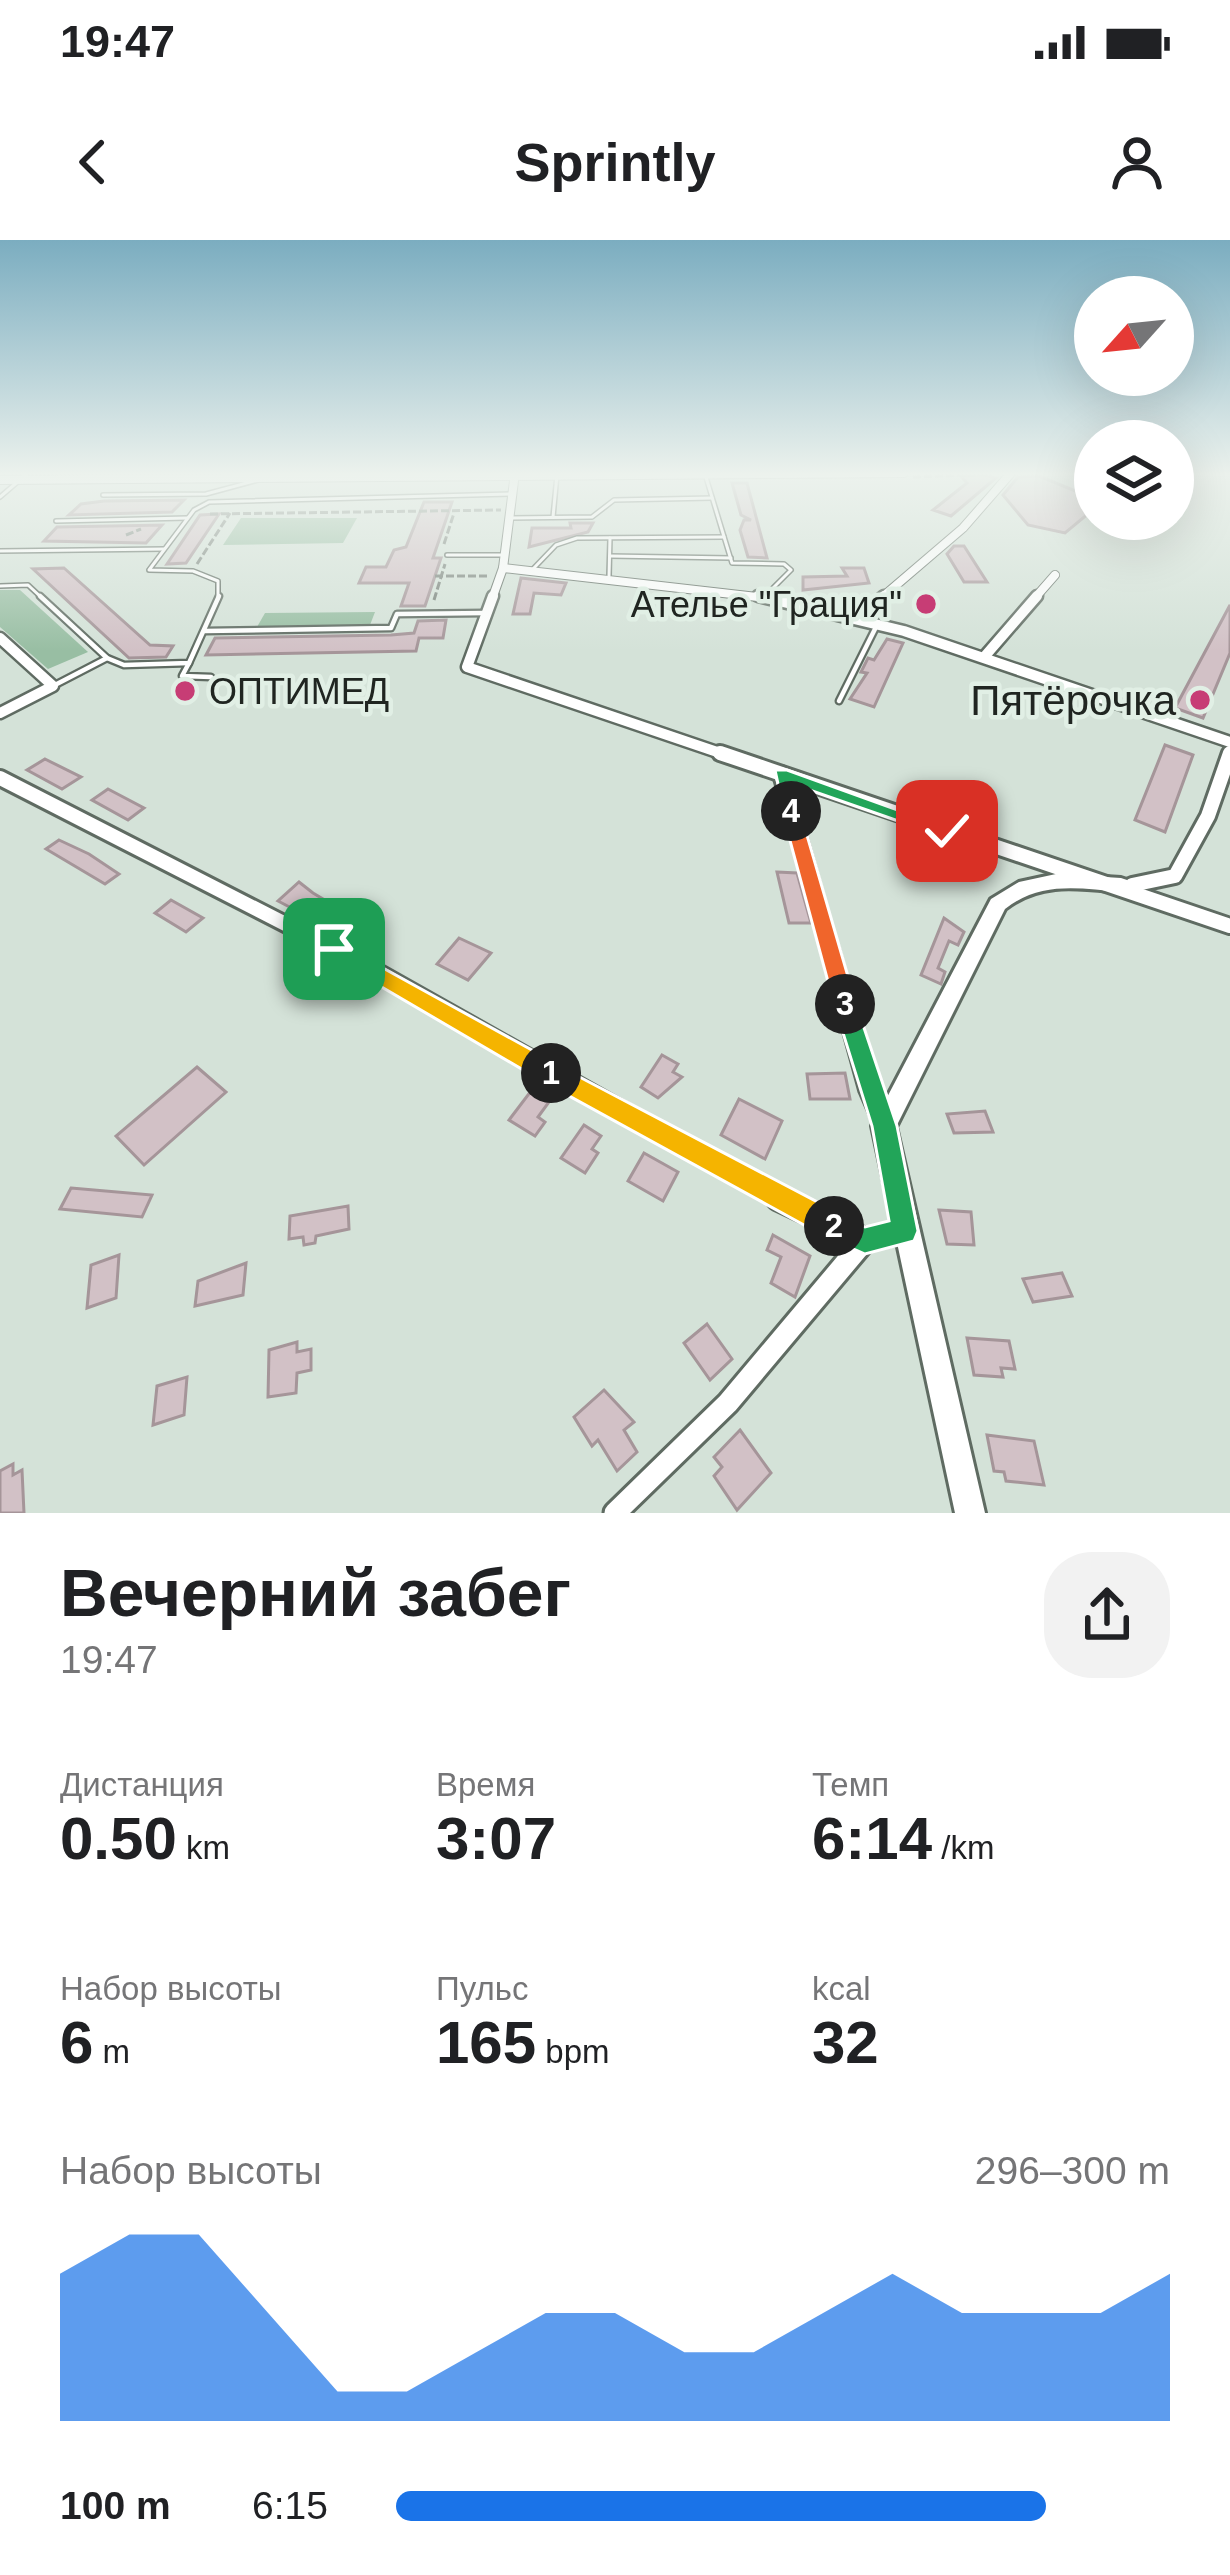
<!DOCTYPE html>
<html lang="ru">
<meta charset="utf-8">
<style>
:root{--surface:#fff;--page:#f2f2f2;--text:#202124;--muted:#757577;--accent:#1a73e8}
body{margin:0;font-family:Arial,sans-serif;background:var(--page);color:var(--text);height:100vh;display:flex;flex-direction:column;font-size:45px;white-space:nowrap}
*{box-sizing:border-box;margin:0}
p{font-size:39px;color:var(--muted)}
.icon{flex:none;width:66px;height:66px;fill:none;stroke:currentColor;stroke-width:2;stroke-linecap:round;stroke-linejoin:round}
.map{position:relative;height:1273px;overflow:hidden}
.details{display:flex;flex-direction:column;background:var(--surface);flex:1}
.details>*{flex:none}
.needle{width:78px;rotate:243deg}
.buttons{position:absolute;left:1074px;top:36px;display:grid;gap:24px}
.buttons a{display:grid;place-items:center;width:120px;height:120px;border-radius:50%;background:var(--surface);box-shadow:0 12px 48px #0002;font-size:60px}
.pin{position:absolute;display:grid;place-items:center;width:102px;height:102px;color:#fff;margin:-51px;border-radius:24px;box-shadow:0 6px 18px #0006}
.km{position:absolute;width:60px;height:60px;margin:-30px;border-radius:50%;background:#222;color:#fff;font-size:33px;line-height:60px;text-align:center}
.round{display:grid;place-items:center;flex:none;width:126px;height:126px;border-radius:48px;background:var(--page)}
.head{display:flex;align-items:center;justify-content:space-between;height:204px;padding:0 60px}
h1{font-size:66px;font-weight:600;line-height:90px}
.figures{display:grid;grid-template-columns:repeat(3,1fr);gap:18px;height:204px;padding:12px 60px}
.figures div{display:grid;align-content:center}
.figures b{font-size:60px;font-weight:600}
.figures small{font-size:33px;font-weight:400}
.figures p{font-size:33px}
.chart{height:336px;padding:24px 60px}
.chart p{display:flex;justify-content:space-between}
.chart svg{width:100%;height:216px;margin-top:12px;fill:var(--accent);opacity:.7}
ul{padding:0 60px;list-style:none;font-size:39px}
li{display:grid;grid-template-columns:192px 144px 1fr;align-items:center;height:90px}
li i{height:30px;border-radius:15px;background:var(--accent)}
.status{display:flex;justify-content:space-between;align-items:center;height:84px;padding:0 60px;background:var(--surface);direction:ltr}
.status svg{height:33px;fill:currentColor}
header{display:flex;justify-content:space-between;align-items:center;height:156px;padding:0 60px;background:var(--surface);font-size:54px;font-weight:600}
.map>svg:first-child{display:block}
.green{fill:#98bea3}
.building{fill:#d2c1c6;stroke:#a59599;stroke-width:3}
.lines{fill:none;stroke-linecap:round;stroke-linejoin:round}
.lane-far1-casing{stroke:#5f6b62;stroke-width:6}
.lane-casing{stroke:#5f6b62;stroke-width:9}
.street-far4-casing{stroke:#5f6b62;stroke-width:10}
.street-far3-casing{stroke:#5f6b62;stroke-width:15}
.street-far2-casing{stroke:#5f6b62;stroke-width:20}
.street-far1-casing{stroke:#5f6b62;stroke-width:22}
.street-casing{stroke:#5f6b62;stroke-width:27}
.secondary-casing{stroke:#5f6b62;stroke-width:6}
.path{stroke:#767f78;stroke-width:3;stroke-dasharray:8 3;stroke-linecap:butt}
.lane-far1{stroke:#fff;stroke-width:3}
.lane{stroke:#fff;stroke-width:4.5}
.street-far4{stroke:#fff;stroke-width:8}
.street-far3{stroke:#fff;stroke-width:10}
.street-far2{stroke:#fff;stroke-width:14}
.street-far1{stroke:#fff;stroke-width:16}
.street{stroke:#fff;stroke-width:21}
.secondary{fill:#fff;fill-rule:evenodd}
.split-1{fill:#f5b400;stroke:#fff;stroke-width:3}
.split-2{fill:#f5b400;stroke:#fff;stroke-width:3}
.split-3{fill:#22a559;stroke:#fff;stroke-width:3}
.split-4{fill:#f0652b;stroke:#fff;stroke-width:3}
.split-5{fill:#22a559;stroke:#fff;stroke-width:3}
.poi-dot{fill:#c73d75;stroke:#e1efe5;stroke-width:4.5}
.labels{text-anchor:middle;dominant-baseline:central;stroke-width:9;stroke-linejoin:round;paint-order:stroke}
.far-poi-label{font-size:36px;fill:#202521;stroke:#e1efe5;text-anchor:end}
.poi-label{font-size:42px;fill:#202521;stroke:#e1efe5;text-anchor:end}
</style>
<div class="status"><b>19:47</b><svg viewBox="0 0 49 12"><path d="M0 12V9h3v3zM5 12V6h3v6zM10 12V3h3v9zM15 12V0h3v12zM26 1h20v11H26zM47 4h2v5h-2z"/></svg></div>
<header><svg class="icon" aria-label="back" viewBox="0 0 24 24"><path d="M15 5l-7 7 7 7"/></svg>Sprintly<svg class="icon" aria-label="person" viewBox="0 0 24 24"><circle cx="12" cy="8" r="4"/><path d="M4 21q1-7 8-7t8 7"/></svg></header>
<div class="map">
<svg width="1230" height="1273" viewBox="0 0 1230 1273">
<rect width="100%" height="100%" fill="#d4e2d8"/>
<g class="green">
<polygon points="241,278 357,278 343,303 223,305"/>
<polygon points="0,350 20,350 88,412 48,429 0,387"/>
<polygon points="375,372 370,385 257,387 265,373"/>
</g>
<g class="building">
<polygon points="984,235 996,238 951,276 933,270 967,243 961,236"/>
<polygon points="1039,236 1080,253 1095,238 1095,268 1065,293 1028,285 1003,255 1018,237"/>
<polygon points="732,243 747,243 767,318 748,317 740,290 744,280 751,280 741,275"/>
<polygon points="184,260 172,272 69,275 81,264 104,261"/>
<polygon points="424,262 452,262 433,318 441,318 425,366 401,366 409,343 359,343 366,327 386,327 394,310 406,307"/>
<polygon points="219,274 186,323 167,324 200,275"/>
<polygon points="570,283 593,283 588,292 529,307 532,288 571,288"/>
<polygon points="162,285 146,303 44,301 57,287"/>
<polygon points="954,306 964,306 987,342 964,342 947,314"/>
<polygon points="64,328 150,405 173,406 166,417 129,418 33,329"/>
<polygon points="842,328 864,328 869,343 803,350 803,337 847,336"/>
<polygon points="521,338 566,343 561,355 534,353 530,374 513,374"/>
<polygon points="1230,365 1230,413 1203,478 1175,468"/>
<polygon points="446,380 443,398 419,398 416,411 206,415 215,398 391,395 414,393 418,381"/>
<polygon points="887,399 903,403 874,467 850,459 867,433 861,432 868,418 874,420"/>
<polygon points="1165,505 1193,515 1165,592 1135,580"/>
<polygon points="45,519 81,537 62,549 27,530"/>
<polygon points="108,549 144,568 128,580 92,560"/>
<polygon points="59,600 89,614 119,634 105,644 46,609"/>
<polygon points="777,632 797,633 811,683 789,683"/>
<polygon points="299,642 313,653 340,669 324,685 278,661"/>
<polygon points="171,660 203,678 186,692 155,673"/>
<polygon points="944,678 964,692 958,705 949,701 938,728 945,732 941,744 921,735"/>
<polygon points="459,698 491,713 468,740 437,724"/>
<polygon points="662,815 678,824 673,832 682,837 658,858 641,847"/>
<polygon points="197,827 226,852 144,925 116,896"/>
<polygon points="845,833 850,859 810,859 807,834"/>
<polygon points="531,851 549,862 538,877 545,882 535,896 509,880"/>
<polygon points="739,859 782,881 765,919 721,895"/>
<polygon points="985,871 993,892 954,893 947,874"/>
<polygon points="584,885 601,896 592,909 598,913 585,933 561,918"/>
<polygon points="644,913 678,932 663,961 628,941"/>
<polygon points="71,948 152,955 142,977 60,969"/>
<polygon points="348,966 349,989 316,996 315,1003 304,1005 303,997 289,999 290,976"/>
<polygon points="939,970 971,972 974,1005 947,1004"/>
<polygon points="773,995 810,1016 795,1057 771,1043 781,1017 767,1010"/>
<polygon points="119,1015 116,1058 87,1068 91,1025"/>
<polygon points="246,1023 243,1055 195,1066 198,1041"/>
<polygon points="1062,1033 1072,1056 1033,1062 1023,1039"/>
<polygon points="707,1084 732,1119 710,1140 684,1103"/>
<polygon points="967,1098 1009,1101 1015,1129 1001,1128 1003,1137 974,1135"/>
<polygon points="297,1102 297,1112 311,1109 311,1130 297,1133 296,1153 268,1157 269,1110"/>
<polygon points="187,1137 184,1175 153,1185 157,1146"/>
<polygon points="604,1150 634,1182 624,1190 637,1212 617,1231 598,1200 592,1206 574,1177"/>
<polygon points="740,1190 771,1233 737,1270 714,1236 722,1227 714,1217"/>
<polygon points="987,1195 1034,1201 1044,1245 1006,1241 1004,1232 994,1231"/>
<polygon points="13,1224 13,1235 22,1230 24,1273 0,1273 0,1231"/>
</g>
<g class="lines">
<g class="lane-far1-casing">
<g id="lane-far1">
<polyline points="705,234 732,323 784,324 791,330 764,357"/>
<polyline points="103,255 206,254 258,240"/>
<polyline points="0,257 28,233"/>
<polyline points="553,277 557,235"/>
<polyline points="510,278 592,277 614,260 712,258"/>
<polyline points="56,281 187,278"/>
<polyline points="0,311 164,309"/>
<polyline points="447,315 504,315"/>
<polyline points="610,316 731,318"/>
<polyline points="532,330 556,305 577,298 724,297"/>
<polyline points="609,336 610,298"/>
<polyline points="0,346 28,345 43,359"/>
<polyline points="218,359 218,341 193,331 149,330 194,270 209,262 513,254"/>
</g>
</g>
<g class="lane-casing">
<g id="lane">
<polyline points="40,356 107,418 124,425 189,423 219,356"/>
<polyline points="205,391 391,388 397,374 486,373"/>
<polyline points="189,423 182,436 211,437"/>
<polyline points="53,446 107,418"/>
<polyline points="839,461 876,387"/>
</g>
</g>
<g class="street-far4-casing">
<g id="street-far4">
<polyline points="0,240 904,233"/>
<polyline points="503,328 775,359"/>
<polyline points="492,359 503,328 515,233"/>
<polyline points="880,359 963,288 1011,233"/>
<polyline points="1034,359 1055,335"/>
</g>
</g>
<g class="street-far3-casing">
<g id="street-far3">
<polyline points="493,356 467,427 729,516"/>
<polyline points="758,356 904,391 1230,502"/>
<polyline points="858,378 884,356"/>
<polyline points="0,398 53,446 0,473"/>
<polyline points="985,416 1037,356"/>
</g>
</g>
<g class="street-far2-casing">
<g id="street-far2">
<polyline points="720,513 1230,686"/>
<polyline points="781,534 831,713"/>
<polyline points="0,538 342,713"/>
<polyline points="1132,645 1175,636 1208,576 1230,513"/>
</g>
</g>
<g class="street-far1-casing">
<g id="street-far1">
<polyline points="337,710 784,962"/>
<polyline points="830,710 868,849 884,886"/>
</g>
</g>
<g class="street-casing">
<g id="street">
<polyline points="778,959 865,1000"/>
<polyline points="615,1273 728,1163 865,1000 905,991"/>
</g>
</g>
<g class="secondary-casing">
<path id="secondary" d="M1056 634 1121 638 1127 640 1130 645 1127 650 1121 652C1079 648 1040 641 1005 669L896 887 985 1273H955L872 886 991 659 1019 642Z"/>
</g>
<g class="path">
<polyline points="913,237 992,234"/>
<polyline points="210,274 501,270"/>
<polyline points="126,295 141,289"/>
<polyline points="444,304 454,273"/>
<polyline points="197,324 230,273"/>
<polyline points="435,336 487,336"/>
<polyline points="434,360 445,324"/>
</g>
<use href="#lane-far1" class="lane-far1"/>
<use href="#lane" class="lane"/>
<use href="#street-far4" class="street-far4"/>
<use href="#street-far3" class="street-far3"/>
<use href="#street-far2" class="street-far2"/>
<use href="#street-far1" class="street-far1"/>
<use href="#street" class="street"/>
<use href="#secondary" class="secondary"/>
</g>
<linearGradient id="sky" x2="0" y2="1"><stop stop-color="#7badc0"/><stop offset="0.57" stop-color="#ecf2ed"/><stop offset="1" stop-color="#ecf2ed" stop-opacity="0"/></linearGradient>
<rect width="1230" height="411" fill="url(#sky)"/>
<polygon class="split-1" points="334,701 559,825 559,841 542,841 327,715 324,709"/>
<polygon class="split-2" points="551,822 844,976 844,996 824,996 542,841 542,825"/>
<polygon class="split-3" points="845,754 856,764 897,886 918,991 914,1001 865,1014 824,996 820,986 834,972 865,987 889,981 872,886 834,764"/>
<polygon class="split-4" points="791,565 800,571 856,764 845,774 834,764 782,571"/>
<polygon class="split-5" points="775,530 787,530 956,591 947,598 792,544 800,571 785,576"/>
<g class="poi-dot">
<circle cx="926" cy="364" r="12"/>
<circle cx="185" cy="451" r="12"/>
<circle cx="1200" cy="460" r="12"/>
</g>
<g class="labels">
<g class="far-poi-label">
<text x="902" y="364">Ателье "Грация"</text>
<text x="209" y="451" text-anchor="start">ОПТИМЕД</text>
</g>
<g class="poi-label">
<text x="1176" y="460">Пятёрочка</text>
</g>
</g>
</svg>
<div class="buttons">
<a><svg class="needle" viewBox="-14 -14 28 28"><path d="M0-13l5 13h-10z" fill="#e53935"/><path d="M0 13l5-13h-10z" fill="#757577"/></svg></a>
<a><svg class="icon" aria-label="layers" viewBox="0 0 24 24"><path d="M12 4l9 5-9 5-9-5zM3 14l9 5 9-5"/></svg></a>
</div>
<div class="pin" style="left:334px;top:709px;background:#1e9e55"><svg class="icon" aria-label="arrive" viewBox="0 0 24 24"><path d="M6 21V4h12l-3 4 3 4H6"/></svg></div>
<div class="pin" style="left:947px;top:591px;background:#d93025"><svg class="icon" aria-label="check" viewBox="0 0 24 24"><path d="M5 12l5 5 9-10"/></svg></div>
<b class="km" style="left:551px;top:833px">1</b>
<b class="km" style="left:834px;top:986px">2</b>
<b class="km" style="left:845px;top:764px">3</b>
<b class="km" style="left:791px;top:571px">4</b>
</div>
<section class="details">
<div class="head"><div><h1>Вечерний забег</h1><p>19:47</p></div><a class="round"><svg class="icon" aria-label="share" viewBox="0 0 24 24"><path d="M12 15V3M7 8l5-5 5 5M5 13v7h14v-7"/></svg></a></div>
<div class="figures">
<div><p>Дистанция</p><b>0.50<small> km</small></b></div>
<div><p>Время</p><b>3:07</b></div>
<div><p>Темп</p><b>6:14<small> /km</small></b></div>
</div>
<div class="figures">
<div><p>Набор высоты</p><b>6<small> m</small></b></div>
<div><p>Пульс</p><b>165<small> bpm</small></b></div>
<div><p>kcal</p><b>32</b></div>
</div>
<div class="chart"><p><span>Набор высоты</span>296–300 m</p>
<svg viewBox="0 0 160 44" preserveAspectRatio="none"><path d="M0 44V14L10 6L20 6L30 22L40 38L50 38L60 30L70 22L80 22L90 30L100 30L110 22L120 14L130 22L140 22L150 22L160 14V44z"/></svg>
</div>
<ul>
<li><b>100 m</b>6:15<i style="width:84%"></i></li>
</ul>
</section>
